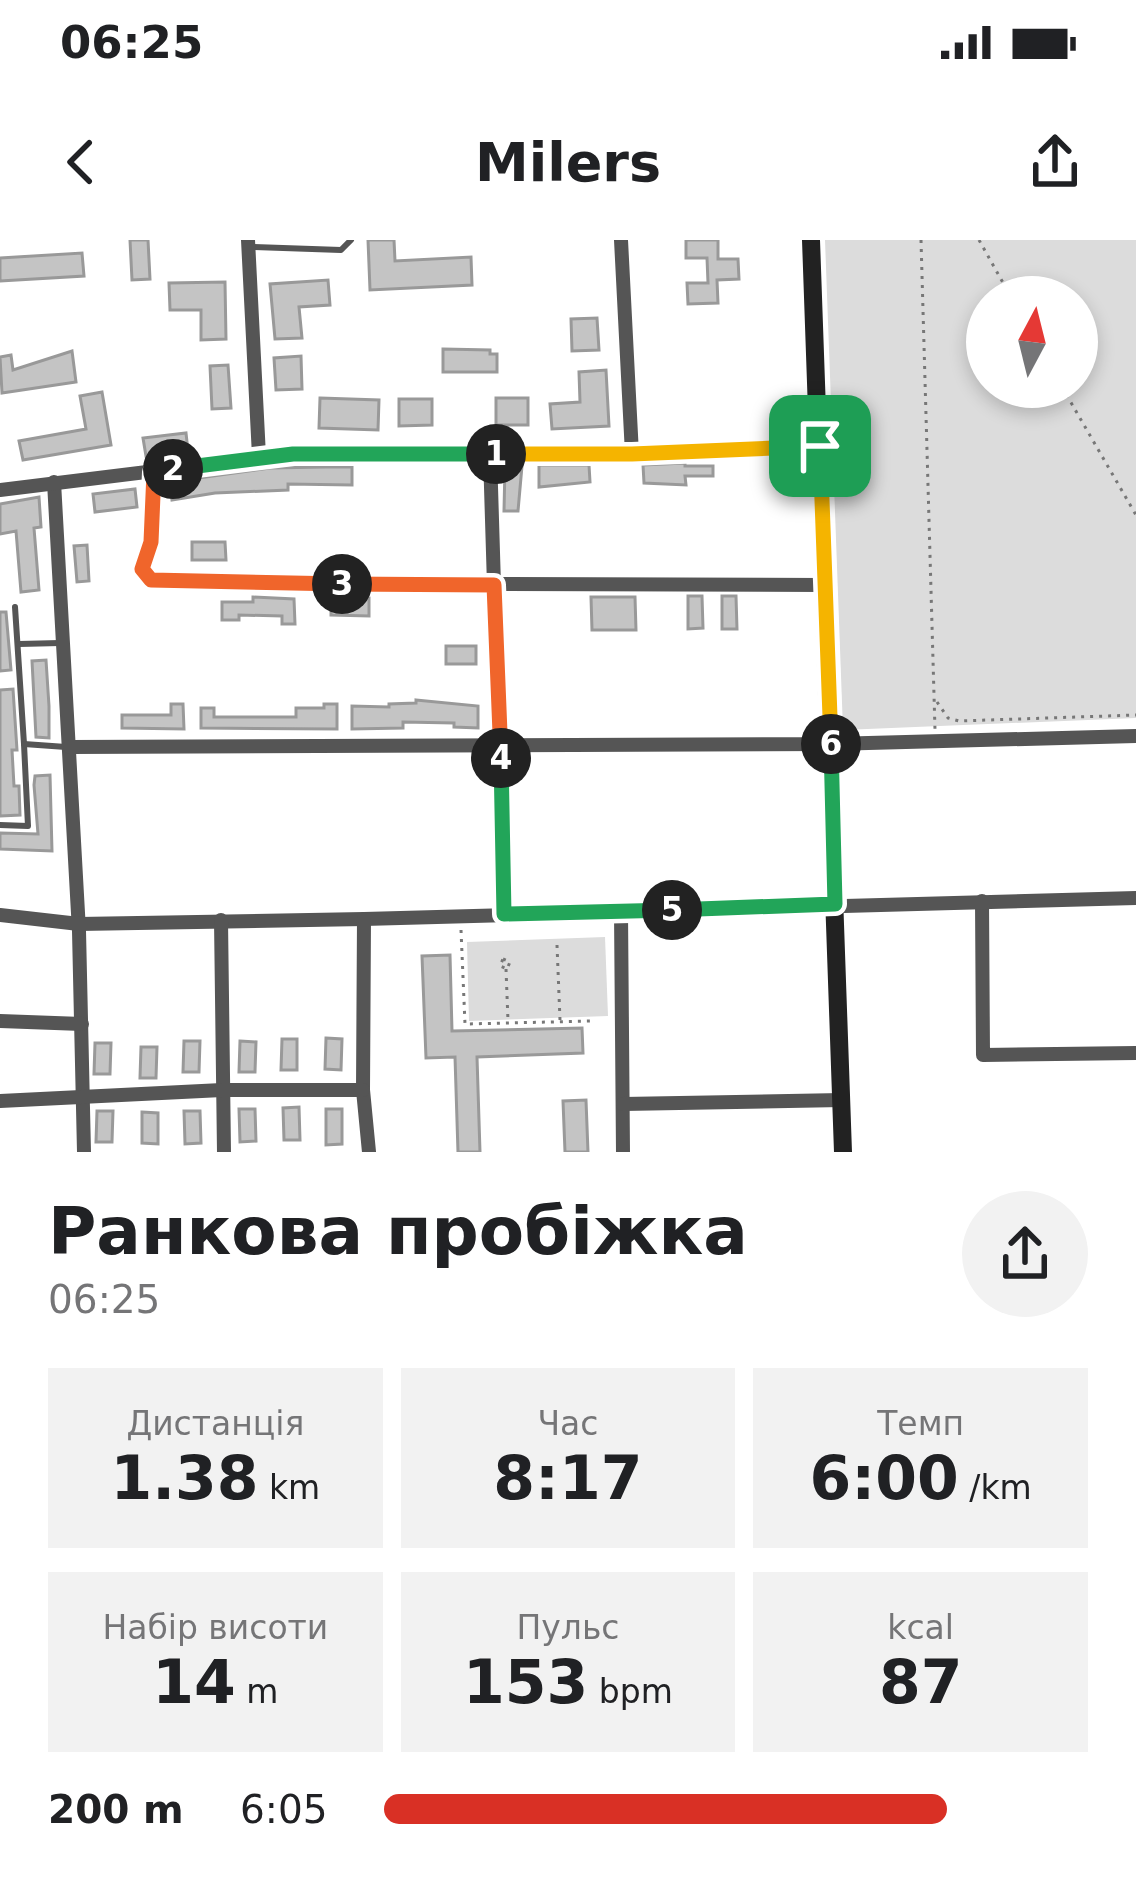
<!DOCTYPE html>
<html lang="uk">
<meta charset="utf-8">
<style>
:root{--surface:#fff;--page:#f2f2f2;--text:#202124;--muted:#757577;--accent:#d93025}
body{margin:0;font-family:"DejaVu Sans",sans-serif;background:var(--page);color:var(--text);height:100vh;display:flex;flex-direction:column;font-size:45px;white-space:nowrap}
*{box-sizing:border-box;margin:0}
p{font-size:39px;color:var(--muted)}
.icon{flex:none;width:66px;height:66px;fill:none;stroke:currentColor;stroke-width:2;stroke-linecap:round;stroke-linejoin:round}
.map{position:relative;height:912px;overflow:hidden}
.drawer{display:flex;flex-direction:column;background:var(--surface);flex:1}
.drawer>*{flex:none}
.needle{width:78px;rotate:7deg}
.buttons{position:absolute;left:966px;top:36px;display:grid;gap:24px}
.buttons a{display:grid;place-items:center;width:132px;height:132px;border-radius:50%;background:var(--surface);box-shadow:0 6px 18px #0003;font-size:60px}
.pin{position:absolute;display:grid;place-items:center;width:102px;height:102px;color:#fff;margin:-51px;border-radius:24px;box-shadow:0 6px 18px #0006}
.km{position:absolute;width:60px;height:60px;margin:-30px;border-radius:50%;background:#222;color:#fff;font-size:33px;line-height:60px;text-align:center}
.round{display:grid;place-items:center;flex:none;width:126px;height:126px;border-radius:63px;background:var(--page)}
.head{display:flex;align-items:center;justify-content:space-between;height:204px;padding:0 48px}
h1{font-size:66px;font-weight:700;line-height:90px}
.stats{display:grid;grid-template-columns:repeat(3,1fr);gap:18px;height:204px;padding:12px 48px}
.stats div{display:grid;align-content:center;border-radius:0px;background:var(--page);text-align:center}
.stats b{font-size:60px;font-weight:700}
.stats small{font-size:33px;font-weight:400}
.stats p{font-size:33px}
ul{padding:0 48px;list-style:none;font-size:39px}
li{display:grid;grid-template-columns:192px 144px 1fr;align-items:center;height:90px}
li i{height:30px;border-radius:15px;background:var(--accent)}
.status{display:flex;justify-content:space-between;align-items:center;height:84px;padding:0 60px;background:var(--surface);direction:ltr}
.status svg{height:33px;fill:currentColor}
header{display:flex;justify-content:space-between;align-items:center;height:156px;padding:0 48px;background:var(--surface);font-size:54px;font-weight:700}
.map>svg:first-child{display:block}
.green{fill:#dcdcdc;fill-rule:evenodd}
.building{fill:#c4c4c4;stroke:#999;stroke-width:3}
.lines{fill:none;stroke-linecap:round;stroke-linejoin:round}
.path{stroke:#777;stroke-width:3;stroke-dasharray:3 6;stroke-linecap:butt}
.lane{stroke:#555;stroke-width:6}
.street{stroke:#555;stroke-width:14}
.secondary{stroke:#222;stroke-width:18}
.split-1-casing{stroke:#fff;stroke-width:24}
.split-2-casing{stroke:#fff;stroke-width:24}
.split-3-casing{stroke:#fff;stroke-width:24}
.split-4-casing{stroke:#fff;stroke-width:24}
.split-5-casing{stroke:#fff;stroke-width:24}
.split-6-casing{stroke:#fff;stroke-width:24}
.split-7-casing{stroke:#fff;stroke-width:24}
.split-1{stroke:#f5b400;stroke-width:15}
.split-2{stroke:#22a559;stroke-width:15}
.split-3{stroke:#f0652b;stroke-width:15}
.split-4{stroke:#f0652b;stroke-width:15}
.split-5{stroke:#22a559;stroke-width:15}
.split-6{stroke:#22a559;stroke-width:15}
.split-7{stroke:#f5b400;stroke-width:15}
</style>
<div class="status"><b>06:25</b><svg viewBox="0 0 49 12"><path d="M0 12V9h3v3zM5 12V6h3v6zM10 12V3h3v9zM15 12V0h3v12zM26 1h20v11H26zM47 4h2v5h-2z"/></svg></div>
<header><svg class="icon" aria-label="back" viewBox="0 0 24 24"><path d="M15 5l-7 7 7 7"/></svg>Milers<svg class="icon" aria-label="share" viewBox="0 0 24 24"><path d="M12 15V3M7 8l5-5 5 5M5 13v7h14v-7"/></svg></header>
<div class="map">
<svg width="1136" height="912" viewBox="0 0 1136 912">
<rect width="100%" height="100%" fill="#fff"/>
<g class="green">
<path d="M825 0H1136V478L843 490ZM1077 57V147H987V57Z"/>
<polygon points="605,697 608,776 469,781 467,702"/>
</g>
<g class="building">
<polygon points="130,0 148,0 150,39 132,40"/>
<polygon points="368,0 394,0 395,21 471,17 472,45 370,50"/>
<polygon points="686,0 718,0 718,19 738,19 739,39 717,40 718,63 688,64 687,43 708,43 707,18 686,18"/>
<polygon points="82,13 84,36 0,41 0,18"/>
<polygon points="328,40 330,65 299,67 302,98 275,99 270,44"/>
<polygon points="225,42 226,99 201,100 201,70 170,70 169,43"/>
<polygon points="597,78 599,110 572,111 571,79"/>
<polygon points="443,109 490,110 490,114 497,114 497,132 443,132"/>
<polygon points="72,111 76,142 2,153 0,117 11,115 13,130"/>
<polygon points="301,116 302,149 276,150 274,118"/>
<polygon points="228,125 231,168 212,169 210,126"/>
<polygon points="606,130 609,186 552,189 550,164 580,162 579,132"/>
<polygon points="102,152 111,205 23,220 19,201 86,189 80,156"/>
<polygon points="320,158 379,160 378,190 319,188"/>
<rect x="496" y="158" width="32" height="27"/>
<polygon points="399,159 432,159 432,185 399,186"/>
<polygon points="186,193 188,211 146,216 143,198"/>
<polygon points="685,223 685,226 713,226 713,236 685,236 686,245 644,243 643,225"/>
<polygon points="539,225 589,225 590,242 539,247"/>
<polygon points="505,226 522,226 518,271 504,271"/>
<polygon points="325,227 352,227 352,245 288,244 288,250 215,253 172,260 170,242 270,228"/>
<polygon points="135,249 137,267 95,272 93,254"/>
<polygon points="39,257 41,287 34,288 39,350 21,352 16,291 0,294 0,264"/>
<polygon points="192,302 225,302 226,320 192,320"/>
<polygon points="87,305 89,341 77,342 74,306"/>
<polygon points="688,356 702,356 703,388 688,389"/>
<polygon points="722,356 736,356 737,389 722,389"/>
<polygon points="253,357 294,359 295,384 282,384 282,376 239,375 239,380 222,380 222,362 253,362"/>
<polygon points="331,357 369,358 369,376 331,375"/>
<polygon points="591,357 635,357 636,390 592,390"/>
<polygon points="0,372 6,372 11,430 0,431"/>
<rect x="446" y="406" width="30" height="18"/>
<polygon points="46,420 49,466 49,498 36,497 32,421"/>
<polygon points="13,449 17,510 12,510 14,546 19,546 20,575 0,576 0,450"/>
<polygon points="416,460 478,466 478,488 454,487 454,483 403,482 403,488 352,489 352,466 389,467 389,464 416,463"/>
<polygon points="171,464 183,464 184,489 122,488 122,475 171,475"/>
<polygon points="324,464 337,464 337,489 201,488 201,468 214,468 214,477 296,477 296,468 324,468"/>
<polygon points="50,535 52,611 0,609 0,593 38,594 34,545 35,536"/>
<polygon points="450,715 452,791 582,788 583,813 477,817 480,912 458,912 455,817 426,818 422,716"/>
<polygon points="326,798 342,799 341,830 325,829"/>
<polygon points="282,799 297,799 297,830 281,830"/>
<polygon points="184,801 200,801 199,832 183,832"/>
<polygon points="240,801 256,802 255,832 239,832"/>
<polygon points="95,803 111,803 110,834 94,834"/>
<polygon points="141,807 157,807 156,838 140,838"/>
<polygon points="586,860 588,912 565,912 563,861"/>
<polygon points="299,867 300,900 284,900 283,868"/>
<polygon points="239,869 255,869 256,901 240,902"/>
<polygon points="326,869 342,869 342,904 326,905"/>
<polygon points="97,871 113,871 112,902 96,902"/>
<polygon points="184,871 200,871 201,903 185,904"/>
<polygon points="142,872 158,873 158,904 142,903"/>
</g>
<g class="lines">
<g class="path">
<polyline points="921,0 935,490"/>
<polyline points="979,0 1011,57"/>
<polyline points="1062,147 1136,275"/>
<polyline points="937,462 948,478 959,481 1136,475"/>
<polyline points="461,690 465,784 591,781"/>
<polyline points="557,705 560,780"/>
<polygon points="503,719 510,722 507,729 500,726"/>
<polyline points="506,729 508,781"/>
</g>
<g class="lane">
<polyline points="252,7 341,10 351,0"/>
<polyline points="15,367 24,504"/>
<polyline points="19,404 60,403"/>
<polyline points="0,585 28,586 24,504 66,507"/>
</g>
<g class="street">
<polyline points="248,0 259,216"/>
<polyline points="621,0 632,214"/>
<polyline points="490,214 504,674"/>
<polyline points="154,232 151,302 143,329 151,340 161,343 825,345"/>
<polyline points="54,242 79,691 84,912"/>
<polyline points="0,250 293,214 632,214 820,206"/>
<polyline points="70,507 831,504 1136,496"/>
<polyline points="982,661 983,815 1136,813"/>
<polyline points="621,672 623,912"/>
<polyline points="0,675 79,684 364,679 1136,658"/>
<polyline points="364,679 363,850 369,912"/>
<polyline points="221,680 224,912"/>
<polyline points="0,781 82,784"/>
<polyline points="0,861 222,850 363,850"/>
<polyline points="623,864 842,860"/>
</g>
<polyline class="secondary" points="811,0 843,912"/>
</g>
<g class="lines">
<g class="split-1-casing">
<polyline id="split-1" points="496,214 632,214 820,206"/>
</g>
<g class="split-2-casing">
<polyline id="split-2" points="173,229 293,214 496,214"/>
</g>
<g class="split-3-casing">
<polyline id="split-3" points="173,229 154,232 151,302 142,329 151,340 342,344"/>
</g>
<g class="split-4-casing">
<polyline id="split-4" points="342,344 494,345 501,518"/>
</g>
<g class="split-5-casing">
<polyline id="split-5" points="501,518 504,674 672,670"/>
</g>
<g class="split-6-casing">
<polyline id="split-6" points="672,670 835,664 831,504"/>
</g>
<g class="split-7-casing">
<polyline id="split-7" points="820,206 831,504"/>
</g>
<use href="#split-1" class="split-1"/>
<use href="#split-2" class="split-2"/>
<use href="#split-3" class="split-3"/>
<use href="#split-4" class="split-4"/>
<use href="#split-5" class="split-5"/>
<use href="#split-6" class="split-6"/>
<use href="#split-7" class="split-7"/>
</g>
</svg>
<div class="buttons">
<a><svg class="needle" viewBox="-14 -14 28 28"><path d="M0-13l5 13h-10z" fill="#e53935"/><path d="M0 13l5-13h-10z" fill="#757577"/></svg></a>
</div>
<div class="pin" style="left:820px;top:206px;background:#1e9e55"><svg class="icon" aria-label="arrive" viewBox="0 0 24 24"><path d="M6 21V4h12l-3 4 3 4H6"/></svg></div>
<b class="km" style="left:496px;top:214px">1</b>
<b class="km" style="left:173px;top:229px">2</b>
<b class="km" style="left:342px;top:344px">3</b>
<b class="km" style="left:501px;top:518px">4</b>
<b class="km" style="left:672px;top:670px">5</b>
<b class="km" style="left:831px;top:504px">6</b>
</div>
<section class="drawer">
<div class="head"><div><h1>Ранкова пробіжка</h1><p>06:25</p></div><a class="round"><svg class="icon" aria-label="share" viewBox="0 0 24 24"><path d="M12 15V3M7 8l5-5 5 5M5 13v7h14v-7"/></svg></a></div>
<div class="stats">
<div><p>Дистанція</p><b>1.38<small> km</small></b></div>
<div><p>Час</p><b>8:17</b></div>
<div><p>Темп</p><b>6:00<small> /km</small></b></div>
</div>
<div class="stats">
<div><p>Набір висоти</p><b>14<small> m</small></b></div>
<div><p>Пульс</p><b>153<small> bpm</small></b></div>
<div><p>kcal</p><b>87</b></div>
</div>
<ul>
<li><b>200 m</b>6:05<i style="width:80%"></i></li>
</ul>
</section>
